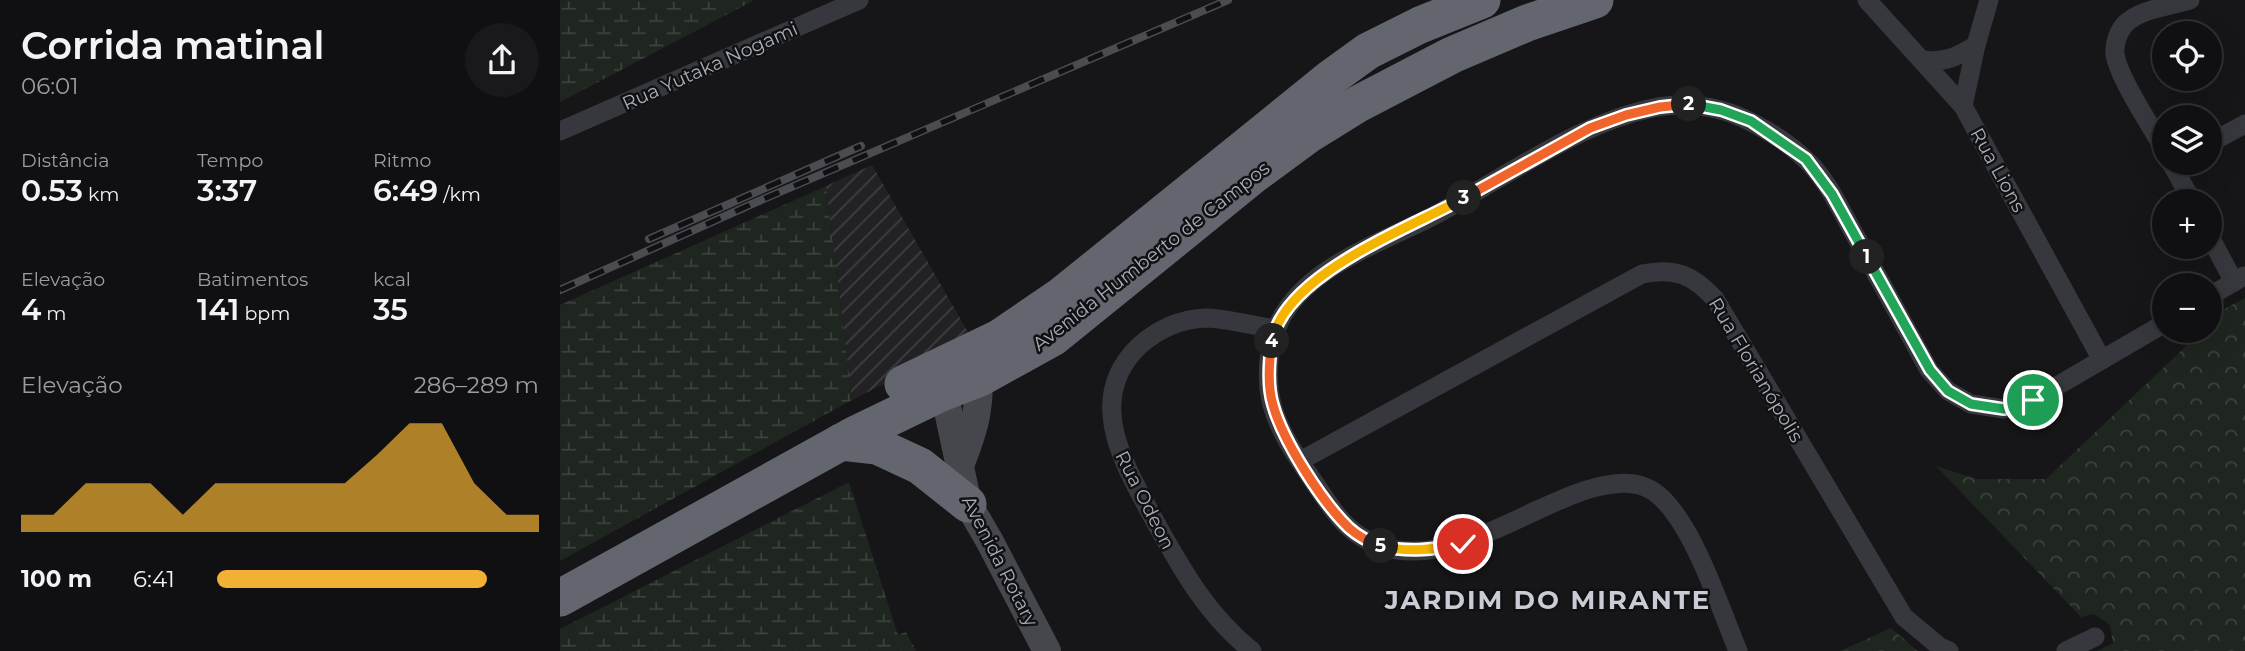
<!DOCTYPE html>
<html lang="pt">
<meta charset="utf-8">
<style>
:root{--surface:#101012;--page:#19191b;--text:#f1f3f6;--muted:#9c9d9f;--line:#303032;--accent:#f2b134}
body{margin:0;font-family:Montserrat,sans-serif;background:var(--page);color:var(--text);height:100vh;display:flex;flex-direction:column;font-size:26px;white-space:nowrap}
*{box-sizing:border-box;margin:0}
p{font-size:23px;color:var(--muted)}
.icon{flex:none;width:38px;height:38px;fill:none;stroke:currentColor;stroke-width:2;stroke-linecap:round;stroke-linejoin:round}
.map{position:relative;flex:1;overflow:hidden}
.panel{display:flex;flex-direction:column;background:var(--surface);width:560px}
.panel>*{flex:none}
.tools{position:absolute;left:1592px;top:21px;display:grid;gap:14px}
.tools a{display:grid;place-items:center;width:70px;height:70px;border-radius:50%;background:var(--surface);box-shadow:0 7px 28px #0002,0 0 0 2px var(--line);font-size:35px}
.pin{position:absolute;display:grid;place-items:center;width:60px;height:60px;color:#fff;margin:-30px;border:4px solid #fff;border-radius:50%;box-shadow:0 2px 7px #0007}
.km{position:absolute;width:35px;height:35px;margin:-18px;border-radius:50%;background:#222;color:#fff;font-size:19px;line-height:35px;text-align:center}
.round{display:grid;place-items:center;flex:none;width:74px;height:74px;border-radius:37px;background:var(--page)}
.headline{display:flex;align-items:center;justify-content:space-between;height:119px;padding:0 21px}
h1{font-size:38px;font-weight:600;line-height:52px}
.metrics{display:grid;grid-template-columns:repeat(3,1fr);gap:10px;height:119px;padding:7px 21px}
.metrics div{display:grid;align-content:center}
.metrics b{font-size:30px;font-weight:600}
.metrics small{font-size:19px;font-weight:400}
.metrics p{font-size:19px}
.chart{height:196px;padding:14px 21px}
.chart p{display:flex;justify-content:space-between}
.chart svg{width:100%;height:126px;margin-top:7px;fill:var(--accent);opacity:.7}
ul{padding:0 21px;list-style:none;font-size:23px}
li{display:grid;grid-template-columns:112px 84px 1fr;align-items:center;height:52px}
li i{height:18px;border-radius:9px;background:var(--accent)}
main{display:flex;flex:1;min-height:0}
.map>svg:first-child{display:block}
.industrial{fill:url(#industrial-furrows)}
.forest{fill:url(#forest-crowns)}
.wetland{fill:url(#wetland-marsh)}
.lines{fill:none;stroke-linecap:round;stroke-linejoin:round}
.street{stroke:#37383d;stroke-width:19}
.secondary{stroke:#45474d;stroke-width:28}
.highway{stroke:#63666e;stroke-width:37}
.rail-casing{stroke:#4a4c52;stroke-width:8}
.rail{stroke:#111113;stroke-width:5;stroke-dasharray:16;stroke-linecap:butt}
.split-1-casing{stroke:#fff;stroke-width:14}
.split-2-casing{stroke:#fff;stroke-width:14}
.split-3-casing{stroke:#fff;stroke-width:14}
.split-4-casing{stroke:#fff;stroke-width:14}
.split-5-casing{stroke:#fff;stroke-width:14}
.split-6-casing{stroke:#fff;stroke-width:14}
.split-1{stroke:#22a559;stroke-width:9}
.split-2{stroke:#22a559;stroke-width:9}
.split-3{stroke:#f0652b;stroke-width:9}
.split-4{stroke:#f5b400;stroke-width:9}
.split-5{stroke:#f0652b;stroke-width:9}
.split-6{stroke:#f5b400;stroke-width:9}
.labels{text-anchor:middle;dominant-baseline:central;stroke-width:5;stroke-linejoin:round;paint-order:stroke}
.street-label{font-size:19px;fill:#a8adb8;stroke:#111113}
.district-label{font-size:26px;font-weight:bold;letter-spacing:2px;fill:#c9ccd4;stroke:#111113}
</style>
<main>
<section class="panel">
<div class="headline"><div><h1>Corrida matinal</h1><p>06:01</p></div><a class="round"><svg class="icon" aria-label="share" viewBox="0 0 24 24"><path d="M12 15V3M7 8l5-5 5 5M5 13v7h14v-7"/></svg></a></div>
<div class="metrics">
<div><p>Distância</p><b>0.53<small> km</small></b></div>
<div><p>Tempo</p><b>3:37</b></div>
<div><p>Ritmo</p><b>6:49<small> /km</small></b></div>
</div>
<div class="metrics">
<div><p>Elevação</p><b>4<small> m</small></b></div>
<div><p>Batimentos</p><b>141<small> bpm</small></b></div>
<div><p>kcal</p><b>35</b></div>
</div>
<div class="chart"><p><span>Elevação</span>286–289 m</p>
<svg viewBox="0 0 160 44" preserveAspectRatio="none"><path d="M0 44V38L10 38L20 27L30 27L40 27L50 38L60 27L70 27L80 27L90 27L100 27L110 17L120 6L130 6L140 27L150 38L160 38V44z"/></svg>
</div>
<ul>
<li><b>100 m</b>6:41<i style="width:84%"></i></li>
</ul>
</section>
<div class="map">
<svg width="1685" height="651" viewBox="0 0 1685 651">
<defs>
<pattern id="industrial-furrows" width="10" height="10" patternUnits="userSpaceOnUse" patternTransform="scale(1.75)"><rect width="10" height="10" fill="#222225"/><path d="M-1 1l2-2M0 10L10 0M9 11l2-2" fill="none" stroke="#3f3f43"/></pattern>
<pattern id="forest-crowns" width="20" height="18" patternUnits="userSpaceOnUse" patternTransform="scale(1.75)"><rect width="20" height="18" fill="#1e261f"/><path d="M2 6a3 3 0 1 1 6 0M12 15a3 3 0 1 1 6 0" fill="none" stroke="#3c433d"/></pattern>
<pattern id="wetland-marsh" width="20" height="14" patternUnits="userSpaceOnUse" patternTransform="scale(1.75)"><rect width="20" height="14" fill="#1e261f"/><path d="M1 5h8M5 5V1M11 12h8M15 12V8" fill="none" stroke="#3c433d"/></pattern>
</defs>
<rect width="100%" height="100%" fill="#161618"/>
<polygon class="industrial" points="312,165 412,339 292,400 266,186"/>
<g class="forest">
<polygon points="1685,298 1685,651 1537,651 1553,643 1550,625 1534,614 1521,617 1376,466 1417,479 1486,479 1642,331 1650,331 1650,323 1666,308"/>
<polygon points="1331,628 1358,651 1280,651"/>
</g>
<g class="wetland">
<polygon points="0,0 192,0 193,1 0,102"/>
<polygon points="266,186 292,400 0,561 0,305"/>
<polygon points="289,482 338,635 346,632 356,651 0,651 0,629"/>
</g>
<g class="lines">
<g class="street">
<polyline points="1307,0 1403,106 1542,360"/>
<path d="M1362 60C1385 63 1397 57 1416 45"/>
<polyline points="1403,106 1416,45 1429,0"/>
<polyline points="0,131 299,0"/>
<polyline points="1650,143 1685,124"/>
<path d="M1605 151C1593 129 1558 77 1555 54 1554 44 1558 32 1565 24 1580 9 1611 6 1630 0"/>
<polyline points="1611,163 1632,201"/>
<polyline points="1650,237 1674,282"/>
<polyline points="1650,296 1684,276"/>
<path d="M740 461 1082 274C1115 267 1133 275 1155 299L1344 617 1380 647 1389 651"/>
<path d="M692 651C648 616 624 573 597 525 567 469 522 401 579 346 598 329 621 319 646 318 665 318 695 326 715 329"/>
<path d="M1178 651C1160 608 1131 516 1093 491 1079 482 1062 482 1047 485 1023 489 1002 499 980 509 923 535 851 576 793 531 779 520 768 503 758 488 741 463 720 435 712 405 704 372 709 332 729 306 762 261 829 239 877 214 946 177 1021 121 1098 107 1130 102 1162 107 1191 122 1209 131 1229 144 1244 158 1267 178 1281 211 1296 237 1320 281 1345 326 1369 370L1388 391 1411 404 1444 409 1473 400 1605 323"/>
<polyline points="1506,651 1535,637"/>
</g>
<g class="secondary">
<polyline points="369,376 388,411 408,504 429,540 487,651"/>
<path d="M399 468C414 431 424 400 416 359"/>
</g>
<g class="highway">
<polyline points="343,384 439,338 502,295 772,77 808,51 860,25 922,0"/>
<polyline points="281,442 317,446 360,466 408,504"/>
<polyline points="0,598 294,435 379,394 420,378 494,337 695,174 748,135 798,104 892,55 967,23 1035,0"/>
</g>
<g class="rail-casing">
<g id="rail">
<polyline points="89,239 301,146"/>
<polyline points="0,290 192,204 668,0"/>
</g>
</g>
<use href="#rail" class="rail"/>
</g>
<g class="lines">
<g class="split-1-casing">
<polyline id="split-1" points="1307,257 1370,370 1388,391 1411,404 1444,409 1473,400"/>
</g>
<g class="split-2-casing">
<polyline id="split-2" points="1129,104 1161,110 1191,121 1246,159 1272,194 1307,257"/>
</g>
<g class="split-3-casing">
<polyline id="split-3" points="904,198 1030,128 1066,115 1100,107 1129,104"/>
</g>
<g class="split-4-casing">
<path id="split-4" d="M712 341C725 274 848 229 904 198"/>
</g>
<g class="split-5-casing">
<path id="split-5" d="M712 341C709 361 707 385 713 405 723 441 762 502 789 528 798 536 809 542 821 546"/>
</g>
<g class="split-6-casing">
<path id="split-6" d="M821 546C850 553 875 549 903 544"/>
</g>
<use href="#split-1" class="split-1"/>
<use href="#split-2" class="split-2"/>
<use href="#split-3" class="split-3"/>
<use href="#split-4" class="split-4"/>
<use href="#split-5" class="split-5"/>
<use href="#split-6" class="split-6"/>
</g>
<g class="labels">
<g class="street-label">
<text transform="translate(150 66) rotate(-24)">Rua Yutaka Nogami</text>
<text transform="translate(1438 170) rotate(61)">Rua Lions</text>
<text transform="translate(591 256) rotate(-38)">Avenida Humberto de Campos</text>
<text transform="translate(1196 370) rotate(59)">Rua Florianópolis</text>
<text transform="translate(585 500) rotate(63)">Rua Odeon</text>
<text transform="translate(440 561) rotate(63)">Avenida Rotary</text>
</g>
<g class="district-label">
<text x="988" y="600">JARDIM DO MIRANTE</text>
</g>
</g>
</svg>
<div class="tools">
<a><svg class="icon" aria-label="locate" viewBox="0 0 24 24"><circle cx="12" cy="12" r="6"/><path d="M12 2v4M12 18v4M2 12h4M18 12h4"/></svg></a>
<a><svg class="icon" aria-label="layers" viewBox="0 0 24 24"><path d="M12 4l9 5-9 5-9-5zM3 14l9 5 9-5"/></svg></a>
<a>+</a>
<a>−</a>
</div>
<div class="pin" style="left:1473px;top:400px;background:#1e9e55"><svg class="icon" aria-label="arrive" viewBox="0 0 24 24"><path d="M6 21V4h12l-3 4 3 4H6"/></svg></div>
<div class="pin" style="left:903px;top:544px;background:#d93025"><svg class="icon" aria-label="check" viewBox="0 0 24 24"><path d="M5 12l5 5 9-10"/></svg></div>
<b class="km" style="left:1307px;top:257px">1</b>
<b class="km" style="left:1129px;top:104px">2</b>
<b class="km" style="left:904px;top:198px">3</b>
<b class="km" style="left:712px;top:341px">4</b>
<b class="km" style="left:821px;top:546px">5</b>
</div>
</main>
